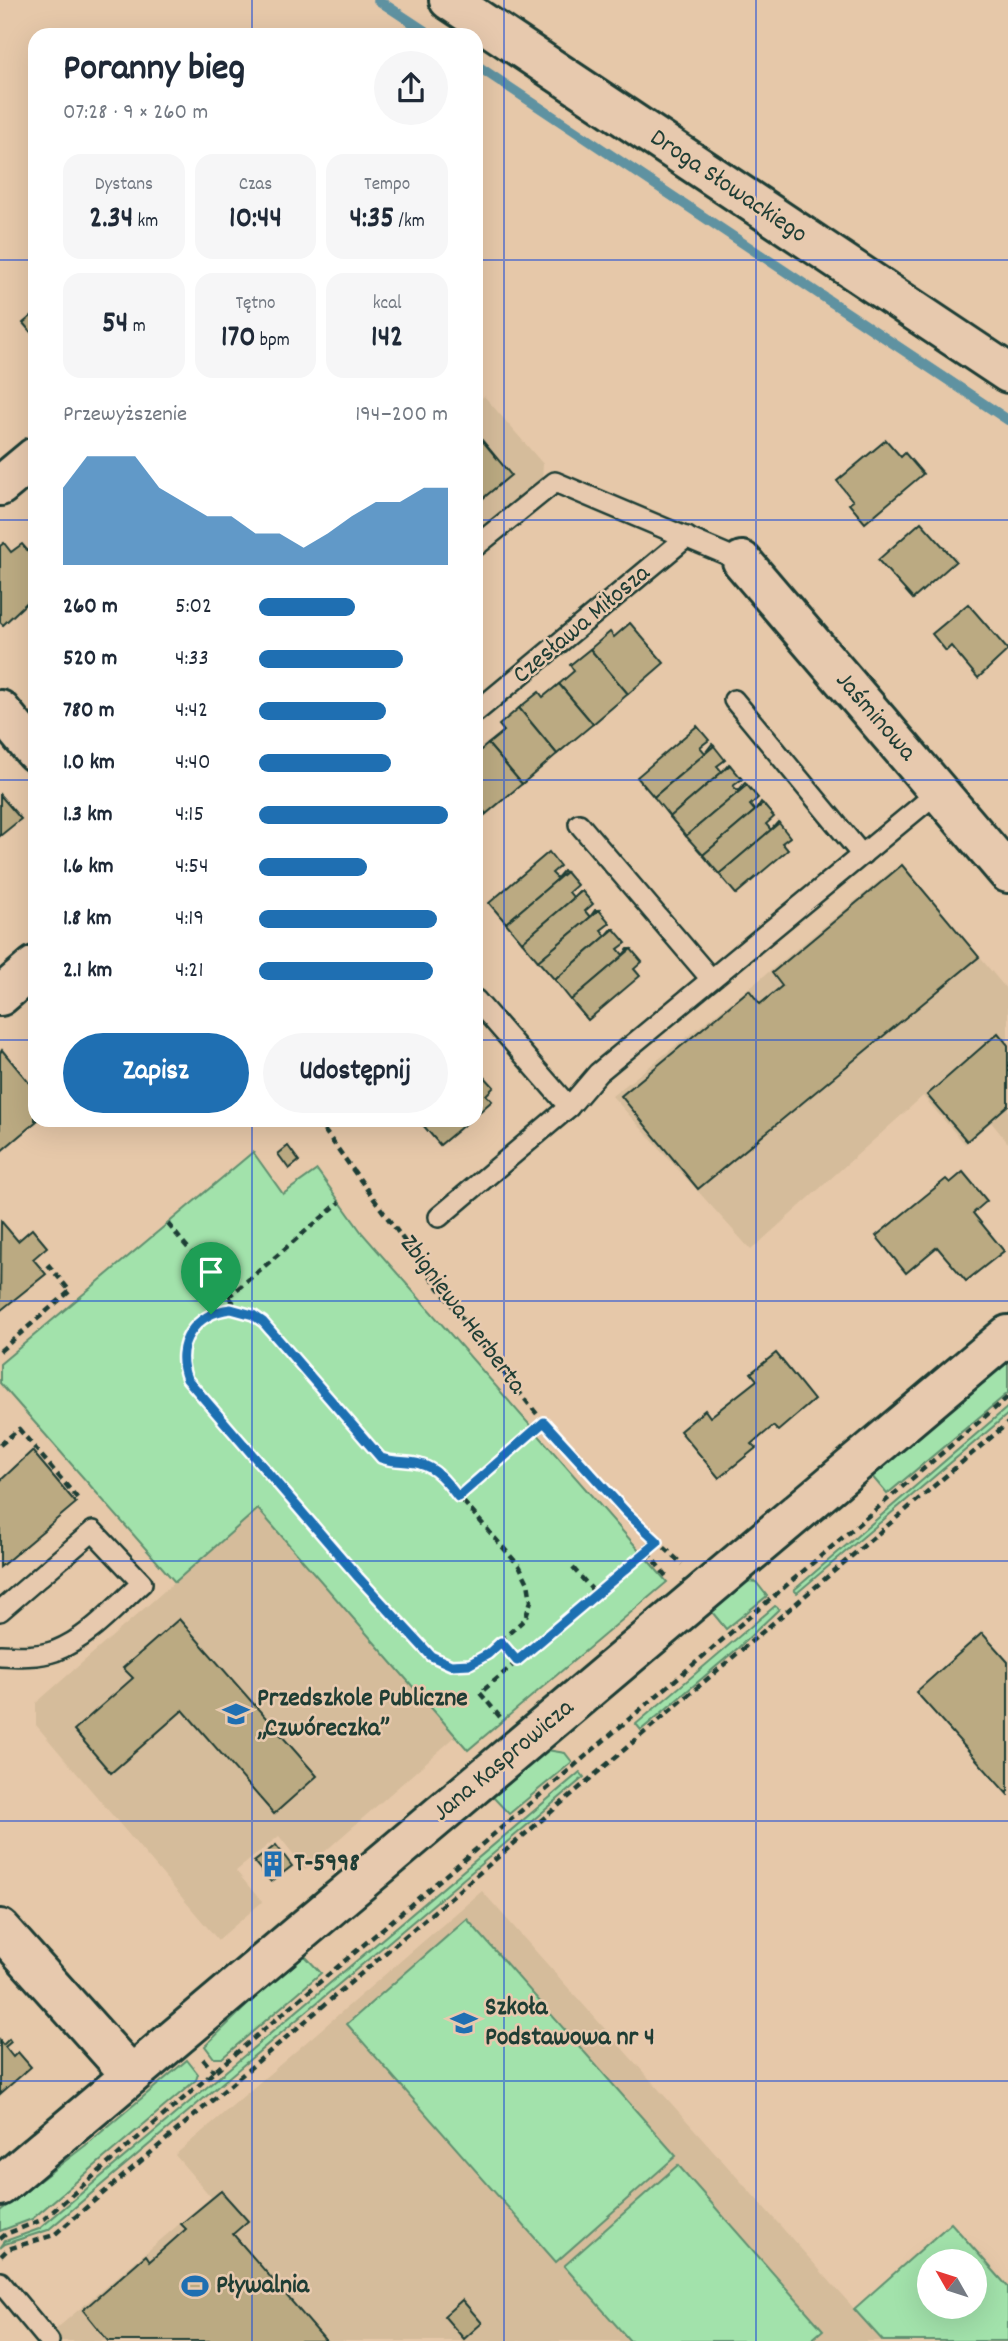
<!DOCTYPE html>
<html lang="pl">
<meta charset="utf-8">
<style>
:root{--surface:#fff;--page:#f6f6f7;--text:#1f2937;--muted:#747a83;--accent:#1f6fb2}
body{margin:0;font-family:Dekko,sans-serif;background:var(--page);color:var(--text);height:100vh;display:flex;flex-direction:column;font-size:26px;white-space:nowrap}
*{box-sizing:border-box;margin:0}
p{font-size:23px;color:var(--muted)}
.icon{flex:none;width:38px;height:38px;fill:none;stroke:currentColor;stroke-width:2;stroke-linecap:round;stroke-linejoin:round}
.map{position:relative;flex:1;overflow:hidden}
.drawer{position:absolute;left:28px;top:28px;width:455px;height:1099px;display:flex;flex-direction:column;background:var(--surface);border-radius:21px;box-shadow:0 7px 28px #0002}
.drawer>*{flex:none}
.needle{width:46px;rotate:309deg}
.controls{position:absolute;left:917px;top:2249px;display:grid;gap:14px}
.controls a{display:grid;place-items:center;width:70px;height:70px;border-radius:50%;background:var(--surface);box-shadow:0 7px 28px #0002;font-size:35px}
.pin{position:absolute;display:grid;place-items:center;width:60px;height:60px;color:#fff;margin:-72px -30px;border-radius:50% 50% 50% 0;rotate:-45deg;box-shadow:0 0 7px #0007}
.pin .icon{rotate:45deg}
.round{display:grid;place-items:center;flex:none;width:74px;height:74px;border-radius:37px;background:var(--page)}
.headline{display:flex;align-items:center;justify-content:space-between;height:119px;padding:0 35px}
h1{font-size:38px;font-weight:800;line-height:52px}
.figures{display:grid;grid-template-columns:repeat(3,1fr);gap:10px;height:119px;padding:7px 35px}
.figures div{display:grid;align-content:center;border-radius:18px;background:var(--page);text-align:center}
.figures b{font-size:30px;font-weight:800}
.figures small{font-size:19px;font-weight:400}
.figures p{font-size:19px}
.chart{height:196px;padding:14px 35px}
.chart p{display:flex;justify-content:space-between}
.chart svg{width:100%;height:126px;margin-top:7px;fill:var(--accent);opacity:.7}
.action{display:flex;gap:14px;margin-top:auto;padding:14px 35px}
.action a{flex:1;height:80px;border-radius:42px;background:var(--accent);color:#fff;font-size:28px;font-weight:800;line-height:80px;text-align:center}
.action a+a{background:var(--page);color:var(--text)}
ul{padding:0 35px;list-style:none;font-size:23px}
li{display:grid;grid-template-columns:112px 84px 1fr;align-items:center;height:52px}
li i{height:18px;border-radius:9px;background:var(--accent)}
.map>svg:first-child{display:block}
.built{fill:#d5bc9b}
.green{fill:#a2e2ab;stroke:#609070;stroke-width:2;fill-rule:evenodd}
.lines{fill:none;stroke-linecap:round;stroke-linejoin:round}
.stream{stroke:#5e92a1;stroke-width:10}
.building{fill:#bbaa82;stroke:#1f3d34;stroke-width:2}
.service-casing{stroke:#1f3d34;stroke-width:24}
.minor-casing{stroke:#1f3d34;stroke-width:44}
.tertiary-casing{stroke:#1f3d34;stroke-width:44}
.path{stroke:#1f3d34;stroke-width:4.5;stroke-dasharray:7 5;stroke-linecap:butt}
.service{stroke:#e7c9ae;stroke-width:19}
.minor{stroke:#e7c9ae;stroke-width:38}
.tertiary{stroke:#e7c9ae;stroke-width:38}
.route-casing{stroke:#fff;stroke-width:14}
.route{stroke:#1f6fb2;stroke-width:9}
.grid{fill:none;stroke:#1d4ed8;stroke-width:2;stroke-opacity:0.55}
.labels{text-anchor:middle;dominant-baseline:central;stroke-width:5;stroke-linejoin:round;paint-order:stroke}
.street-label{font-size:26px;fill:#1f3d34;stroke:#e7c9ae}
.poi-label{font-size:26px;font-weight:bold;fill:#1f3d34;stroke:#e7c9ae;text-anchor:start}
</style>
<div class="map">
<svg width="1008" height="2341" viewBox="0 0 1008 2341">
<rect width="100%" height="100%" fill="#e6c8a9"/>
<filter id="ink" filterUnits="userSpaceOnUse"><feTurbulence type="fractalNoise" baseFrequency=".0143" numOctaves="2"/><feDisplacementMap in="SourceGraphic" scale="14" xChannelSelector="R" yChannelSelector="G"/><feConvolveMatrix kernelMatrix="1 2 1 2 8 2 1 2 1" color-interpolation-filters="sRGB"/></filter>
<g filter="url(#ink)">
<g class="built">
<polygon points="484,396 543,464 541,498 476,552 476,403"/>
<polygon points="901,863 1008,991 1008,1143 991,1122 965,1144 923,1096 751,1250 612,1096 759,980"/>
<polygon points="258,1509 456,1736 305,1869 279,1836 236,1871 262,1902 218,1940 36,1725 36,1703"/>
<polygon points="482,1891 883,2341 42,2341 211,2197 175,2155"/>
</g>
<g class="green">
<polygon points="253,1152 283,1194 317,1170 362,1233 667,1582 468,1750 258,1509 175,1582 0,1383 0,1364"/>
<polygon points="1008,1359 1008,1393 887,1494 871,1475"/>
<polygon points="1008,1407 1008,1414 797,1593 794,1590"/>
<polygon points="748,1581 756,1582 767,1596 726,1629 712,1612"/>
<polygon points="775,1606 779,1609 738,1648 641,1730 636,1724"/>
<polygon points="547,1750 565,1753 572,1762 509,1814 493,1797"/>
<polygon points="580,1772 584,1777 48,2230 5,2244 0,2248 5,2241 39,2229"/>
<polygon points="467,1919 676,2156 556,2262 347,2024"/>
<polygon points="304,1955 321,1973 222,2058 214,2058 205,2046 265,1988"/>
<polygon points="187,2060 198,2074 196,2080 32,2219 0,2231 0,2211 86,2145"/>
<polygon points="678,2165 823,2330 810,2341 630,2341 564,2266"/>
<path d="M951 2223 1008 2287V2341H883L854 2309ZM929 2261H975V2306H929Z"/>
</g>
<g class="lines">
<g class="stream">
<polyline points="378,0 431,35"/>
<polyline points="476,65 1008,420"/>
</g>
</g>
<g class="building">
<polygon points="35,313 35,337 23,323"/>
<polygon points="476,433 511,475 476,504"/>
<polygon points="886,440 901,457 905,453 923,474 865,523 849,504 853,501 837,481"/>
<polygon points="921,522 956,561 913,599 878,560"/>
<polygon points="4,543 11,552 22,544 35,559 35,595 3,625 0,622 0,546"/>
<polygon points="968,604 1008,650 978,678 951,646 946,651 932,634"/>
<polygon points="630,623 664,663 628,694 590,649 610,632 614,637"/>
<polygon points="590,649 628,694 593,724 559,684 574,671 570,665"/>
<polygon points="559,684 593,724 557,754 519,708 539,692 543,697"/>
<polygon points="519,708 557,754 522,784 488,744 504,731 499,725"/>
<polygon points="697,726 709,740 700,747 705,753 712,744 714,746 654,797 637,777"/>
<polygon points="488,744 522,784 486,814 476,802 476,754"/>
<polygon points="714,746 725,760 717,766 722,772 729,764 730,765 670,817 654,797"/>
<polygon points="730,765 742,779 733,786 738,791 745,783 747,785 686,836 670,817"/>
<polygon points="747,785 758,798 750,805 755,811 761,802 763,804 703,855 686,836"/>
<polygon points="0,795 21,819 0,836"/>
<polygon points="476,802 486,814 476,823"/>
<polygon points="763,804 774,817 766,824 771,830 778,822 779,823 719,874 703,855"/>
<polygon points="779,823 790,837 782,843 788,850 736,894 719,874"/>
<polygon points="549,852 560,866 552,873 557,878 563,871 566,872 506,923 489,903"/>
<polygon points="902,865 979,957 698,1189 621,1096 749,990 760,1004 782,986 772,973"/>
<polygon points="566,872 577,885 569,892 573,897 579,891 582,891 522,942 506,923"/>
<polygon points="582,891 593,904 585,911 590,917 595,910 599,910 538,961 522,942"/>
<polygon points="599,910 610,923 601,930 606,936 612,929 614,929 555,980 538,961"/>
<polygon points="614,929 626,943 618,949 623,955 628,949 631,949 571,1000 555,980"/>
<polygon points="631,949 642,962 634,969 640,976 588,1020 571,1000"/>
<polygon points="998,1033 1008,1045 1008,1105 967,1141 927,1095"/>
<polygon points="2,1050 35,1090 35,1120 38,1120 0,1152 0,1053"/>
<polygon points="483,1075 494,1087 486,1095 492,1101 476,1115 476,1080"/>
<polygon points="429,1120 470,1120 440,1145 423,1125"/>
<polygon points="288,1146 299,1161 289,1169 278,1154"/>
<polygon points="963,1172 987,1201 973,1213 1004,1251 966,1281 937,1247 906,1273 876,1236 946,1179 950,1183"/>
<polygon points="1,1221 18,1241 32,1229 47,1247 33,1259 46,1274 0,1311"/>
<polygon points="776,1353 814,1400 778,1431 773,1426 752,1444 756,1448 719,1478 680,1431 705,1410 710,1417 757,1380 751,1373"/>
<polygon points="32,1451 76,1503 0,1567 0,1481"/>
<polygon points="179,1619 317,1776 274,1814 183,1710 111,1773 74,1730 133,1678 123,1668"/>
<polygon points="982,1633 1008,1662 1008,1795 916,1692"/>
<polygon points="276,1845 292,1866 271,1882 254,1862"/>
<polygon points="9,2039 11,2042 5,2047 13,2057 18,2052 31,2067 0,2094 0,2041 3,2045"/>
<polygon points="221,2191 248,2221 233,2234 326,2341 108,2341 83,2310 146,2255 150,2261 186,2229 181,2224"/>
<polygon points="462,2300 482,2323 464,2339 444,2316"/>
</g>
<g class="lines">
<g class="service-casing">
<g id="service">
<polyline points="476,546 555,482 742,561"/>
<polyline points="734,700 862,855"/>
<polyline points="476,712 687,537"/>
<polyline points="579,824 711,979"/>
<polyline points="476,1000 569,1107"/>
<polyline points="439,1217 569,1107 598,1073 939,791"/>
<path d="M0 1611 93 1531 142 1583C116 1606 89 1638 55 1651 38 1657 18 1656 0 1655"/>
<polyline points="0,2282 49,2341"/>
</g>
</g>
<g class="minor-casing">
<g id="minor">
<polyline points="449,0 1008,373"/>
<polyline points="0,486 35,457"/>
<polyline points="742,561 1008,873"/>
<polyline points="0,710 35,752"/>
<polyline points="0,996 35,966"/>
<polyline points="0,1929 131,2075"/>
</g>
</g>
<g class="tertiary-casing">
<polyline id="tertiary" points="0,2186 1008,1335"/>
</g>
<g class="path">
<path d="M317 1120C398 1232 478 1346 568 1451 603 1491 643 1528 682 1564"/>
<polyline points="168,1224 233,1302 231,1309"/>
<polyline points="228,1297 340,1202"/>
<path d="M231 1309 252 1315 263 1322 381 1458C406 1467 418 1458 442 1477L520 1567 528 1583 531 1601 525 1619 479 1660 470 1664 451 1665 431 1656 358 1577 192 1387C168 1353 191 1313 231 1309Z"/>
<polyline points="0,1351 70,1291 45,1261"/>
<polyline points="0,1445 19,1429 79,1500"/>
<polyline points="458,1497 544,1422"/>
<polyline points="647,1552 666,1576"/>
<polyline points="573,1568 596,1594"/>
<polyline points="501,1642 517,1661"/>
<polyline points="500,1717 480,1693 658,1542"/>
<polyline points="203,2059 214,2072"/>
<polyline points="0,2239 6,2234 44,2219 214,2072 1008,1397"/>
<polyline points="1,2256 8,2249 54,2235 1008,1423"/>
</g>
<use href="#service" class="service"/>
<use href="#minor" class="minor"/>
<use href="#tertiary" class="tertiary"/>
</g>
</g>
<g class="lines" filter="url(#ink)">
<g class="route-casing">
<path id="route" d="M231 1309 253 1315 263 1322 381 1458C394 1463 407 1460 420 1464 437 1468 448 1484 458 1497L544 1422 626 1512 658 1542 517 1661 501 1642 488 1654 470 1664 451 1665 431 1656 358 1577 187 1379C173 1344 195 1313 231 1309Z"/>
</g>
<use href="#route" class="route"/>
</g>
<path class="grid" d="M252 0V35M504 0V2341M756 0V2341M0 260H35M476 260H1008M0 520H35M476 520H1008M0 780H35M476 780H1008M0 1040H35M476 1040H1008M252 1120V2341M0 1301H1008M0 1561H1008M0 1821H1008M0 2081H1008"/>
<defs>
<g id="school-bare" transform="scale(2.1)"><path d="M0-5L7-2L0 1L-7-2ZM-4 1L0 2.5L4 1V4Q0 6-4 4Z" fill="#1f6fb2" stroke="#e7c9ae" stroke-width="2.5" paint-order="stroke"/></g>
<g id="building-bare" transform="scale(2.1)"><path d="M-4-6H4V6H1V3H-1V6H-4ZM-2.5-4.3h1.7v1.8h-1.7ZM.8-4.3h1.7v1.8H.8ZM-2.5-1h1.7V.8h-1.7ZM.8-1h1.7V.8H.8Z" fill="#1f6fb2" stroke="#e7c9ae" stroke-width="2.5" paint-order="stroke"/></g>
<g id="stadium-bare" transform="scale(2.1)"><path d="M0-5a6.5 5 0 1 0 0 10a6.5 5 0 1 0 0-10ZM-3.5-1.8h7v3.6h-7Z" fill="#1f6fb2" stroke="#e7c9ae" stroke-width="2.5" paint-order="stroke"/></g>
</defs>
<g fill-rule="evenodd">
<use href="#school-bare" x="236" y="1714"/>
<use href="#building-bare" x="273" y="1864"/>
<use href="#school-bare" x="464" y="2023"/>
<use href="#stadium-bare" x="195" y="2286"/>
</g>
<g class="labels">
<g class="street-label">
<text transform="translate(728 187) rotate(34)">Droga Słowackiego</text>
<text transform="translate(582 625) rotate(-40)">Czesława Miłosza</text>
<text transform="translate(875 717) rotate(49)">Jaśminowa</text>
<text transform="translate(462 1315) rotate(53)">Zbigniewa Herberta</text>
<text transform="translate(504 1761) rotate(-40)">Jana Kasprowicza</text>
</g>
<g class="poi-label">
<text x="257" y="1699">Przedszkole Publiczne<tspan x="257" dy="30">„Czwóreczka”</tspan></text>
<text x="294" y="1864">T-5998</text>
<text x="485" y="2008">Szkoła<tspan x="485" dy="30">Podstawowa nr 4</tspan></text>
<text x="216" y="2286">Pływalnia</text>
</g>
</g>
</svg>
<div class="controls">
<a><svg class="needle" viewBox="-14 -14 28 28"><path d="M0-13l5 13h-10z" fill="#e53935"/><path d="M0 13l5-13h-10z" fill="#747a83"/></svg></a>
</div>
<div class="pin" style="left:211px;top:1314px;background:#1e9e55"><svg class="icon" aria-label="arrive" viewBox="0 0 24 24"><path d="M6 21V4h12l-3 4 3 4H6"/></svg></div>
<section class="drawer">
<div class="headline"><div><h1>Poranny bieg</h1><p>07:28 · 9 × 260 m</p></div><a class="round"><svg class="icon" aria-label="share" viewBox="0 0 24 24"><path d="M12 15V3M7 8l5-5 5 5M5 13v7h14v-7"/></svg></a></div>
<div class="figures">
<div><p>Dystans</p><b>2.34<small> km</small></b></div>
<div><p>Czas</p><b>10:44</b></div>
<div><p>Tempo</p><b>4:35<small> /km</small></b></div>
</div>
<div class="figures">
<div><b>54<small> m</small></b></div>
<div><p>Tętno</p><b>170<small> bpm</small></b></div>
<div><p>kcal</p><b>142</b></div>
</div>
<div class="chart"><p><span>Przewyższenie</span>194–200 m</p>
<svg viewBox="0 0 160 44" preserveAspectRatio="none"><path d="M0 44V17L10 6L20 6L30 6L40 17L50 22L60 27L70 27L80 33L90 33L100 38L110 33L120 27L130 22L140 22L150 17L160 17V44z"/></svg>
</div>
<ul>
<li><b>260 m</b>5:02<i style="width:51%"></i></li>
<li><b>520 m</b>4:33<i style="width:76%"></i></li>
<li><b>780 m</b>4:42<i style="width:67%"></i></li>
<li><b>1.0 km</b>4:40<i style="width:70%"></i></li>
<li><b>1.3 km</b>4:15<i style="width:100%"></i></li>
<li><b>1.6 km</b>4:54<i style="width:57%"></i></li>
<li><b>1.8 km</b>4:19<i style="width:94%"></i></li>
<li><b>2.1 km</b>4:21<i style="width:92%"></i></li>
</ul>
<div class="action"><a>Zapisz</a><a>Udostępnij</a></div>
</section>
</div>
